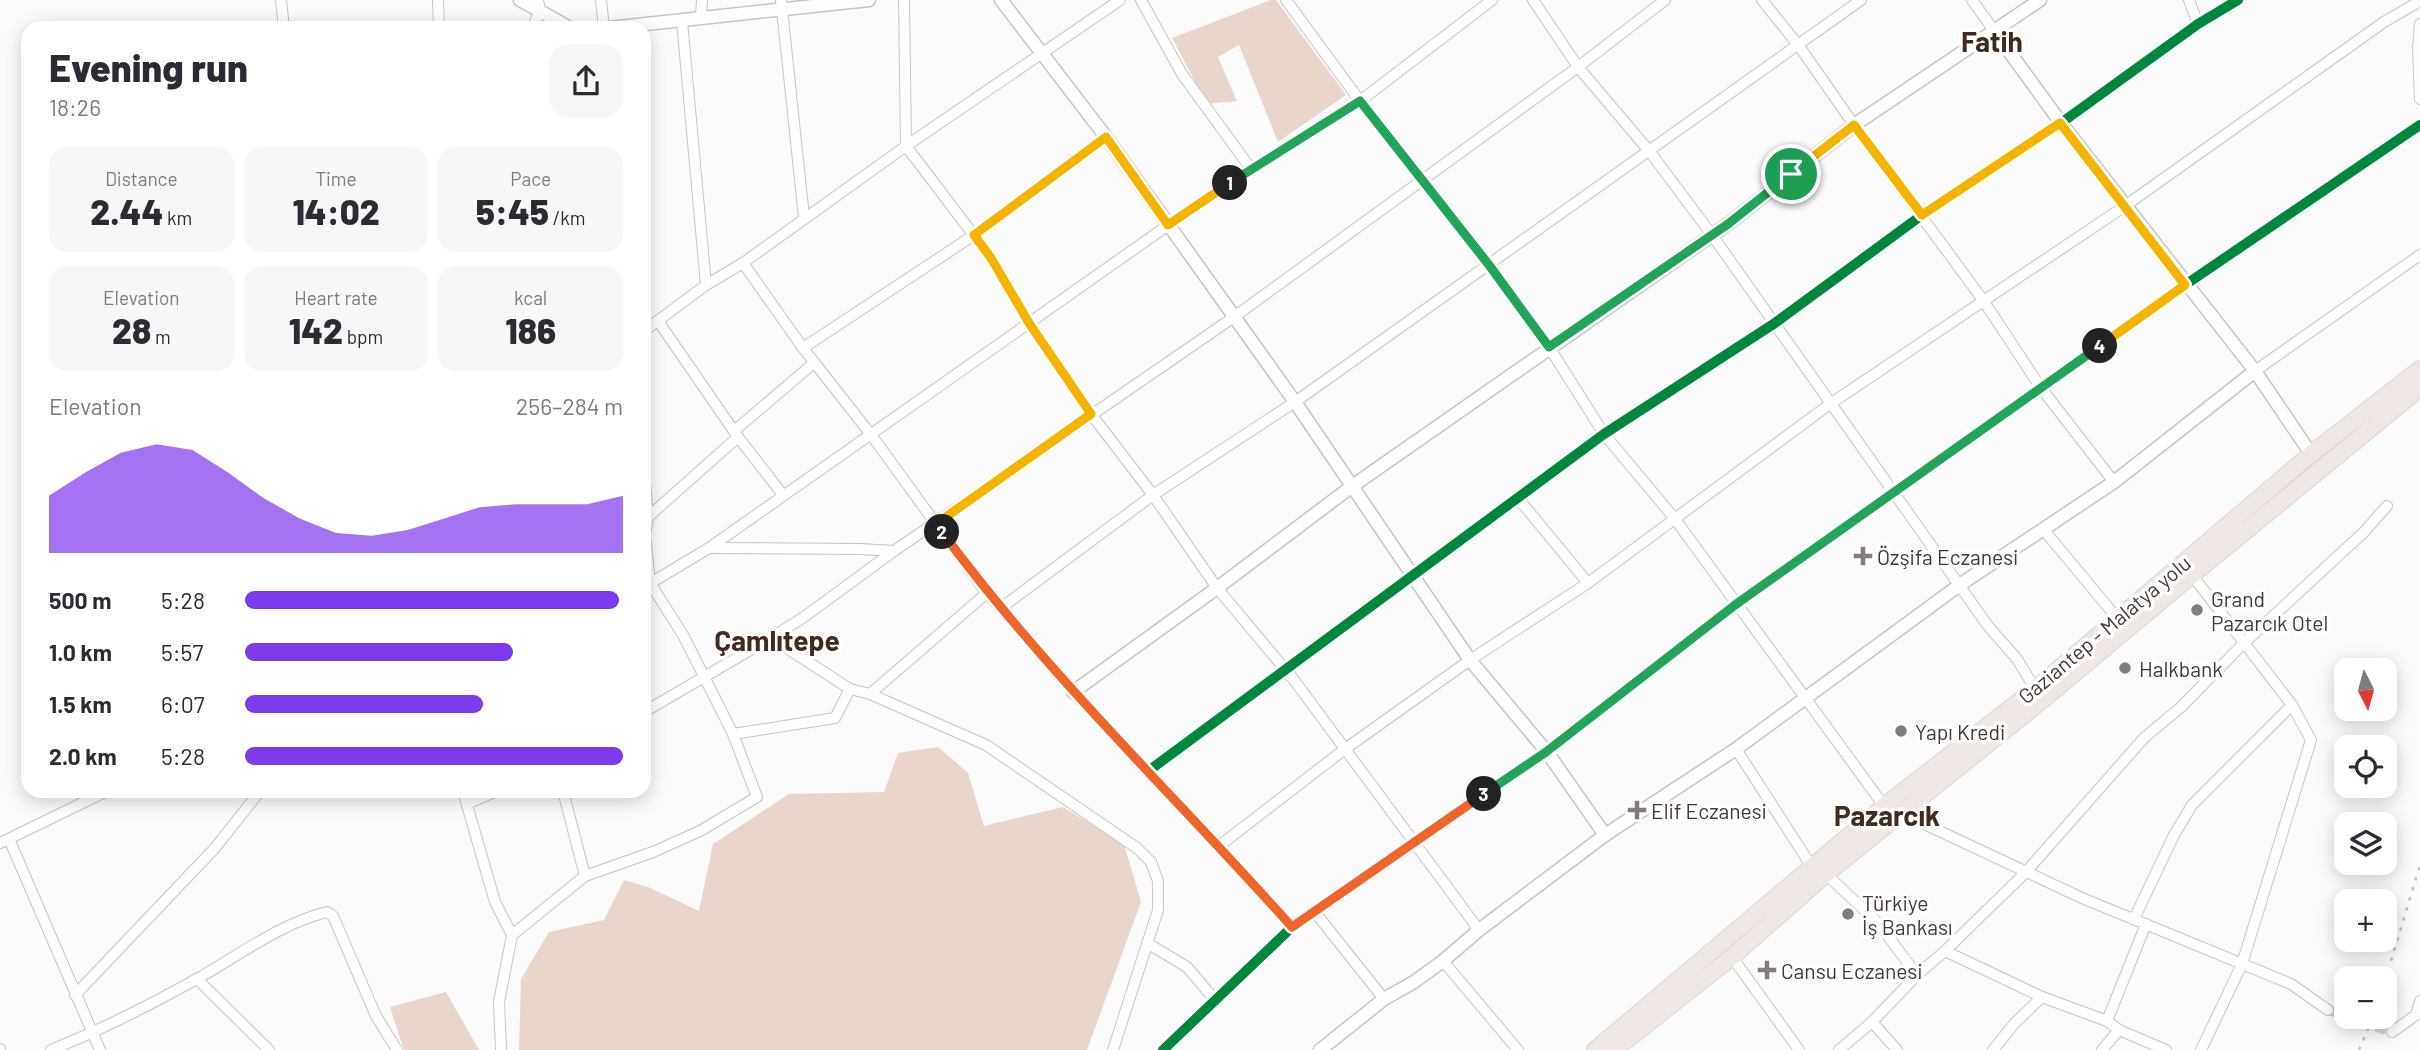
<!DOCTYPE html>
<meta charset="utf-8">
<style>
:root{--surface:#fff;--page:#f7f7f7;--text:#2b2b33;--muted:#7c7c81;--accent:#7c3aed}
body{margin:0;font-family:Barlow,sans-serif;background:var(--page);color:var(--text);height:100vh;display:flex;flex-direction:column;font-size:26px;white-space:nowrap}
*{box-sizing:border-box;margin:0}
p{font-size:23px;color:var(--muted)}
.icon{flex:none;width:38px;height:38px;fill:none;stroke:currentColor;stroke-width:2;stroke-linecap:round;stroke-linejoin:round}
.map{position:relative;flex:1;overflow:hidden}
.side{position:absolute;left:21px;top:21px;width:630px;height:777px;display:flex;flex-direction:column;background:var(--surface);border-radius:21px;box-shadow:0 4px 18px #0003}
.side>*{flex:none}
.needle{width:46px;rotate:174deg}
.buttons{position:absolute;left:2334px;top:658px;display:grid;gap:14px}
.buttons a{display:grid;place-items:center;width:63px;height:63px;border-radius:14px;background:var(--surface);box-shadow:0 4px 18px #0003;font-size:35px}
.pin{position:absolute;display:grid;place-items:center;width:60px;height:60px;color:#fff;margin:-30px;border:4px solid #fff;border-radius:50%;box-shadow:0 2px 7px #0007}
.km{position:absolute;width:35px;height:35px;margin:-18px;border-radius:50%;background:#222;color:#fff;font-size:19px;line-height:35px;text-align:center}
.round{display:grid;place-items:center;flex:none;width:74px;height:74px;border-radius:21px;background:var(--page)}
.headline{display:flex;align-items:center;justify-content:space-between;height:119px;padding:0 28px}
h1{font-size:38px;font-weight:800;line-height:52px}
.stats{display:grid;grid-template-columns:repeat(3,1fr);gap:10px;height:119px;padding:7px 28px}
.stats div{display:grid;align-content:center;border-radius:18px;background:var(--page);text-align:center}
.stats b{font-size:35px;font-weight:800}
.stats small{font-size:19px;font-weight:400}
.stats p{font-size:19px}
.chart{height:196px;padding:14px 28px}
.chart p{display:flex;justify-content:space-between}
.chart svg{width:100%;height:126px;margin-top:7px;fill:var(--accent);opacity:.7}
ul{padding:0 28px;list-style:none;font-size:23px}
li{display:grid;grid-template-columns:112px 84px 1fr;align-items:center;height:52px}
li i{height:18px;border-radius:9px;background:var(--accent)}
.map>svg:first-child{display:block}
.forest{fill:#e8d5cb}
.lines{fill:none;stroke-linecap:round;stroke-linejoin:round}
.minor-tunnel{stroke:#d6d4d3;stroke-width:10;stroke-dasharray:10 5;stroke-linecap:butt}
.minor-casing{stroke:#cac5c2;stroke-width:12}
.tertiary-casing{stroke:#cac5c2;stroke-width:15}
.trunk-casing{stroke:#d8d6d4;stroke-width:18}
.minor{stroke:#fefefe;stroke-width:10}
.tertiary{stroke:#fefefe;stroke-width:12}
.trunk{stroke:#f0e8e4;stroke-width:16}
.rail{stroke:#c4c3c2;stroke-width:2.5;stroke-dasharray:3.5 7;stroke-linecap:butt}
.cycleway-casing{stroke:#fff;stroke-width:15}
.cycleway{stroke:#00873e;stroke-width:10}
.split-1-casing{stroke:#fff;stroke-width:14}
.split-2-casing{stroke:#fff;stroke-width:14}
.split-3-casing{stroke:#fff;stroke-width:14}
.split-4-casing{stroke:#fff;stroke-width:14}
.split-5-casing{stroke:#fff;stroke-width:14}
.split-1{stroke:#22a559;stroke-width:9}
.split-2{stroke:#f5b400;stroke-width:9}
.split-3{stroke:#f0652b;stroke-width:9}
.split-4{stroke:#22a559;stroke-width:9}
.split-5{stroke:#f5b400;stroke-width:9}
.poi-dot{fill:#847c78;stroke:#fff;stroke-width:2.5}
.labels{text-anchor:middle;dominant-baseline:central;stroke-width:7;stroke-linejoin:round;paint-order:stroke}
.poi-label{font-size:21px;fill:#443832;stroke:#fff;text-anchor:start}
.street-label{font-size:21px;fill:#443832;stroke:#fff}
.district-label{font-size:28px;font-weight:bold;fill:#402b1f;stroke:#fff}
</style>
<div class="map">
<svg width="2420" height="1050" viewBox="0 0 2420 1050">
<rect width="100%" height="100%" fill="#fbfbfb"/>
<g class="forest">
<polygon points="1271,0 1276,0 1346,95 1278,142 1239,45 1218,57 1237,101 1207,104 1172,38"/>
<polygon points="938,747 968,773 984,826 1063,807 1124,844 1141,902 1087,1050 519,1050 521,979 549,932 604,920 624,880 648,887 699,911 713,844 789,794 884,792 898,753"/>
<polygon points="446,992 479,1050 404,1050 390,1007"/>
</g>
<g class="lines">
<g class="minor-tunnel">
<polyline points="2328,1010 2347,1016"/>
<polyline points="2348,1017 2392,1032"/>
</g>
<g class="minor-casing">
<g id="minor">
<polyline points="281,0 284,28"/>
<polyline points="438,0 439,28"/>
<polyline points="601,0 604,28"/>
<polyline points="781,0 804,217"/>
<polyline points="904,0 906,146 991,258 1029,323 1091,414 1153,495 1217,588 1294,680 1479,930"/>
<polyline points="1141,0 1182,74 1251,169"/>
<polyline points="1286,0 1360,101 1489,265 1549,347 1604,434 1675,519 1884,806"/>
<polyline points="1533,0 1578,67 1650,152 1712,235 1988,626 2017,659 2035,689"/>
<polyline points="1762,0 1799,46 1854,125 1983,300 2041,388 2114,482"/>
<polyline points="1972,0 1995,32"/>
<polyline points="2189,0 2198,24"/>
<polyline points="701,17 702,0"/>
<polyline points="682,21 706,285"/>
<polyline points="2420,24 2418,47 2420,99"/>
<polyline points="532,28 540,11 538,0"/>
<polyline points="743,263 803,348 872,436 979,583 1073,692 1219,846 1292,927"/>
<polyline points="658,321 738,437 783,495"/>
<polyline points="644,331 706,285 743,263 906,146 1120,0"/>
<polyline points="803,348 974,235 1106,137"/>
<polyline points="2255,371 2420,255"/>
<polyline points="734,431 814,363"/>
<polyline points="1517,497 1588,583"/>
<polyline points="648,517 738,437"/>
<polyline points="2043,529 2117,618"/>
<polyline points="709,548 860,549 894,551"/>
<polyline points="2192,575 2292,705 2311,740 2242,964 2201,1050"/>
<polyline points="644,587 709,548 1204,200 1360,101 1492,0"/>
<polyline points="1001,608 1153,495 1295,402 1861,0"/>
<polyline points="771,638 850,689 870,694 986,745 1137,848 1151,862 1158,881 1158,910 1113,1050"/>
<polyline points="870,694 988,592"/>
<polyline points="644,712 771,638 804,617 894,551 1234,317 1578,67 1665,0"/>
<polyline points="733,734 835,718 850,689"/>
<polyline points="1736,749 1812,867"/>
<polyline points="1147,772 1604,434 1775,323 1922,215 2061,123 2198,24 2238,0"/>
<polyline points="463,791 495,902 512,935 499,1002 501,1050"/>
<polyline points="563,791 585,876"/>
<polyline points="469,803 497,791"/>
<polyline points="1903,814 2082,898 2291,984 2328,1010"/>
<polyline points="9,839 100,1050"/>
<polyline points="0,843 107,791"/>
<polyline points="1219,846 1345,749 1470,660 1588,583 1830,404 2125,206 2384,22 2420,1"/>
<polyline points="1826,874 1878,923 1917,975"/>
<polyline points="1314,911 1384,999"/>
<polyline points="2134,919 2174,835 2192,805 2292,705"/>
<polyline points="512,935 585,876 653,852 700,831 757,797 733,734 683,635 650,583 645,535 648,517 644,472"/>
<polyline points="1147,943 1187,967 1215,1000"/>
<polyline points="1945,951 2042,997 2107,1021 2119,1030 2166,1050"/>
<polyline points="1732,957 1799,1050"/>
<polyline points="1443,961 1518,1050"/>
<polyline points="197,979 269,1050"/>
<polyline points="75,995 215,848 260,791"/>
<polyline points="2107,1021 2146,924"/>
<polyline points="1872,1022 1897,1050"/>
<polyline points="2392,1032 2416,1015 2420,1001"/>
<polyline points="0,1049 0,1050"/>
<path d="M51 1050C103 1029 154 1003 202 976 242 953 282 923 327 912L333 916 376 1016 397 1050"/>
<polyline points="1163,1050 1292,927 1314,911 1547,752 1735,605 1894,491 2185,285 2420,125"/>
<polyline points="1839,1050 1872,1022 1917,975 1945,951 2025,873 2144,738 2181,707 2244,643 2364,532 2387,506"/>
<polyline points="1993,1050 2014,1024 2042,997"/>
<polyline points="2102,1050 2119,1030"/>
</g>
</g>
<g class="tertiary-casing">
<g id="tertiary">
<polyline points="520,0 570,28"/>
<polyline points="1001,0 1106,137 1295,402 1470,660 1547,752 1605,835"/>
<polyline points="609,28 869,0"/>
<polyline points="1995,32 2061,123 2255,371 2311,454"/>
<polyline points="1073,692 1217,588 1351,487 1728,224 1854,125 2040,0"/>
<polyline points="1320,1050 1384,999 1414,982 1443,961 1479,930 1605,835 1736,749 1961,584 2114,482 2255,371"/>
</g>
</g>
<g class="trunk-casing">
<g id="trunk">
<polyline points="1595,1050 1884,806 2035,689 2311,454 2420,369"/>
<polyline points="1614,1050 1732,957 1826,874 2045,698 2192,575 2420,388"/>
</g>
</g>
<use href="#minor" class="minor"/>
<use href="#tertiary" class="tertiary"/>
<use href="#trunk" class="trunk"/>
<g class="rail">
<polyline points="2385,981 2420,865"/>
<polyline points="2359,1050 2373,1017"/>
</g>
<g class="cycleway-casing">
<g id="cycleway">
<polyline points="1147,772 1604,434 1775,323 1922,215 2061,123 2198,24 2238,0"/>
<polyline points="1163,1050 1292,927 1314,911 1547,752 1735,605 1894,491 2185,285 2420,125"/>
</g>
</g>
<use href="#cycleway" class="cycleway"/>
</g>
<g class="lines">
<g class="split-1-casing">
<polyline id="split-1" points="1230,183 1360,101 1489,265 1549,347 1728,224 1791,174"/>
</g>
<g class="split-2-casing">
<polyline id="split-2" points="942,532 936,524 1091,414 1029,323 991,258 974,235 1106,137 1168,225 1230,183"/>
</g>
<g class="split-3-casing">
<path id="split-3" d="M942 532C1047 674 1175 796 1292 927L1484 794"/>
</g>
<g class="split-4-casing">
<polyline id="split-4" points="1484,794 1546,752 1735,605 2100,346"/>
</g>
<g class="split-5-casing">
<polyline id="split-5" points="1791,174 1854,125 1922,215 2060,123 2185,285 2100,346"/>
</g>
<use href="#split-1" class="split-1"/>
<use href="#split-2" class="split-2"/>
<use href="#split-3" class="split-3"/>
<use href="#split-4" class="split-4"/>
<use href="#split-5" class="split-5"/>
</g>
<g class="poi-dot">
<path d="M1859.5 545.5h7v7h7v7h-7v7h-7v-7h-7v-7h7z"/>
<circle cx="2197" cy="610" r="7"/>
<circle cx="2125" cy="668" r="7"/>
<circle cx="1901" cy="731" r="7"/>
<path d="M1633.5 799.5h7v7h7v7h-7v7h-7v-7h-7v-7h7z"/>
<circle cx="1848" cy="914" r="7"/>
<path d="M1763.5 959.5h7v7h7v7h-7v7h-7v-7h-7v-7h7z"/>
</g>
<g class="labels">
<g class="poi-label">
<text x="1877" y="556">Özşifa Eczanesi</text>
<text x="2211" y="598">Grand<tspan x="2211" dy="24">Pazarcık Otel</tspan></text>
<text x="2139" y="668">Halkbank</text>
<text x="1915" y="731">Yapı Kredi</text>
<text x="1651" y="810">Elif Eczanesi</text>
<text x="1862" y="902">Türkiye<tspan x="1862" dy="24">İş Bankası</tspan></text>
<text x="1781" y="970">Cansu Eczanesi</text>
</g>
<g class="street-label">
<text transform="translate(2104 629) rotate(-40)">Gaziantep - Malatya yolu</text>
</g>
<g class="district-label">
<text x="1992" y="41">Fatih</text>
<text x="777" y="640">Çamlıtepe</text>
<text x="1887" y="815">Pazarcık</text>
</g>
</g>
</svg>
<div class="buttons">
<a><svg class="needle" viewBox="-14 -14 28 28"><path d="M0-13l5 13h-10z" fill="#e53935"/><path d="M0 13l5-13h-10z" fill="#7c7c81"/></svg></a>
<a><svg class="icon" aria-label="locate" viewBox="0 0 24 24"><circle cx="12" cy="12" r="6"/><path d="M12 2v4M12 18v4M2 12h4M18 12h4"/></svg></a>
<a><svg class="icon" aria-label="layers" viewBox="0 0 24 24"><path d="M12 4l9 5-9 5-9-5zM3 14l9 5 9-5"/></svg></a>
<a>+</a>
<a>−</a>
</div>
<div class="pin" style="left:1791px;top:174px;background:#1e9e55"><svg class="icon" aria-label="arrive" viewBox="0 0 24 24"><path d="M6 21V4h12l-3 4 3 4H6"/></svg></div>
<b class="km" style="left:1230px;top:183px">1</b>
<b class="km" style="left:942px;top:532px">2</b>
<b class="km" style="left:1484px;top:794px">3</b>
<b class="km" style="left:2100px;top:346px">4</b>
<section class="side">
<div class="headline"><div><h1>Evening run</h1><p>18:26</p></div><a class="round"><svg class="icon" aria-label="share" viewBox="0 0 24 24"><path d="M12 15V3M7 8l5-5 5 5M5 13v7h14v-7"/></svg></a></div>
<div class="stats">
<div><p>Distance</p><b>2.44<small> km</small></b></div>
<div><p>Time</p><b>14:02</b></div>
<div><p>Pace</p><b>5:45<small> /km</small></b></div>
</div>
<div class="stats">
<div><p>Elevation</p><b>28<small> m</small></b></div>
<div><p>Heart rate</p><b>142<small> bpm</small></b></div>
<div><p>kcal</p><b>186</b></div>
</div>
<div class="chart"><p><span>Elevation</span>256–284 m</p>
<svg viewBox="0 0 160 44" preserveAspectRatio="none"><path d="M0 44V24L10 16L20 9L30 6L40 8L50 16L60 25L70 32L80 37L90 38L100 36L110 32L120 28L130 27L140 27L150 27L160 24V44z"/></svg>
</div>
<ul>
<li><b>500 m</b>5:28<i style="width:99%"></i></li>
<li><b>1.0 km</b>5:57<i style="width:71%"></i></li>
<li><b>1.5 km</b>6:07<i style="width:63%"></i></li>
<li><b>2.0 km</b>5:28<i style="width:100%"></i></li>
</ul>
</section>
</div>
